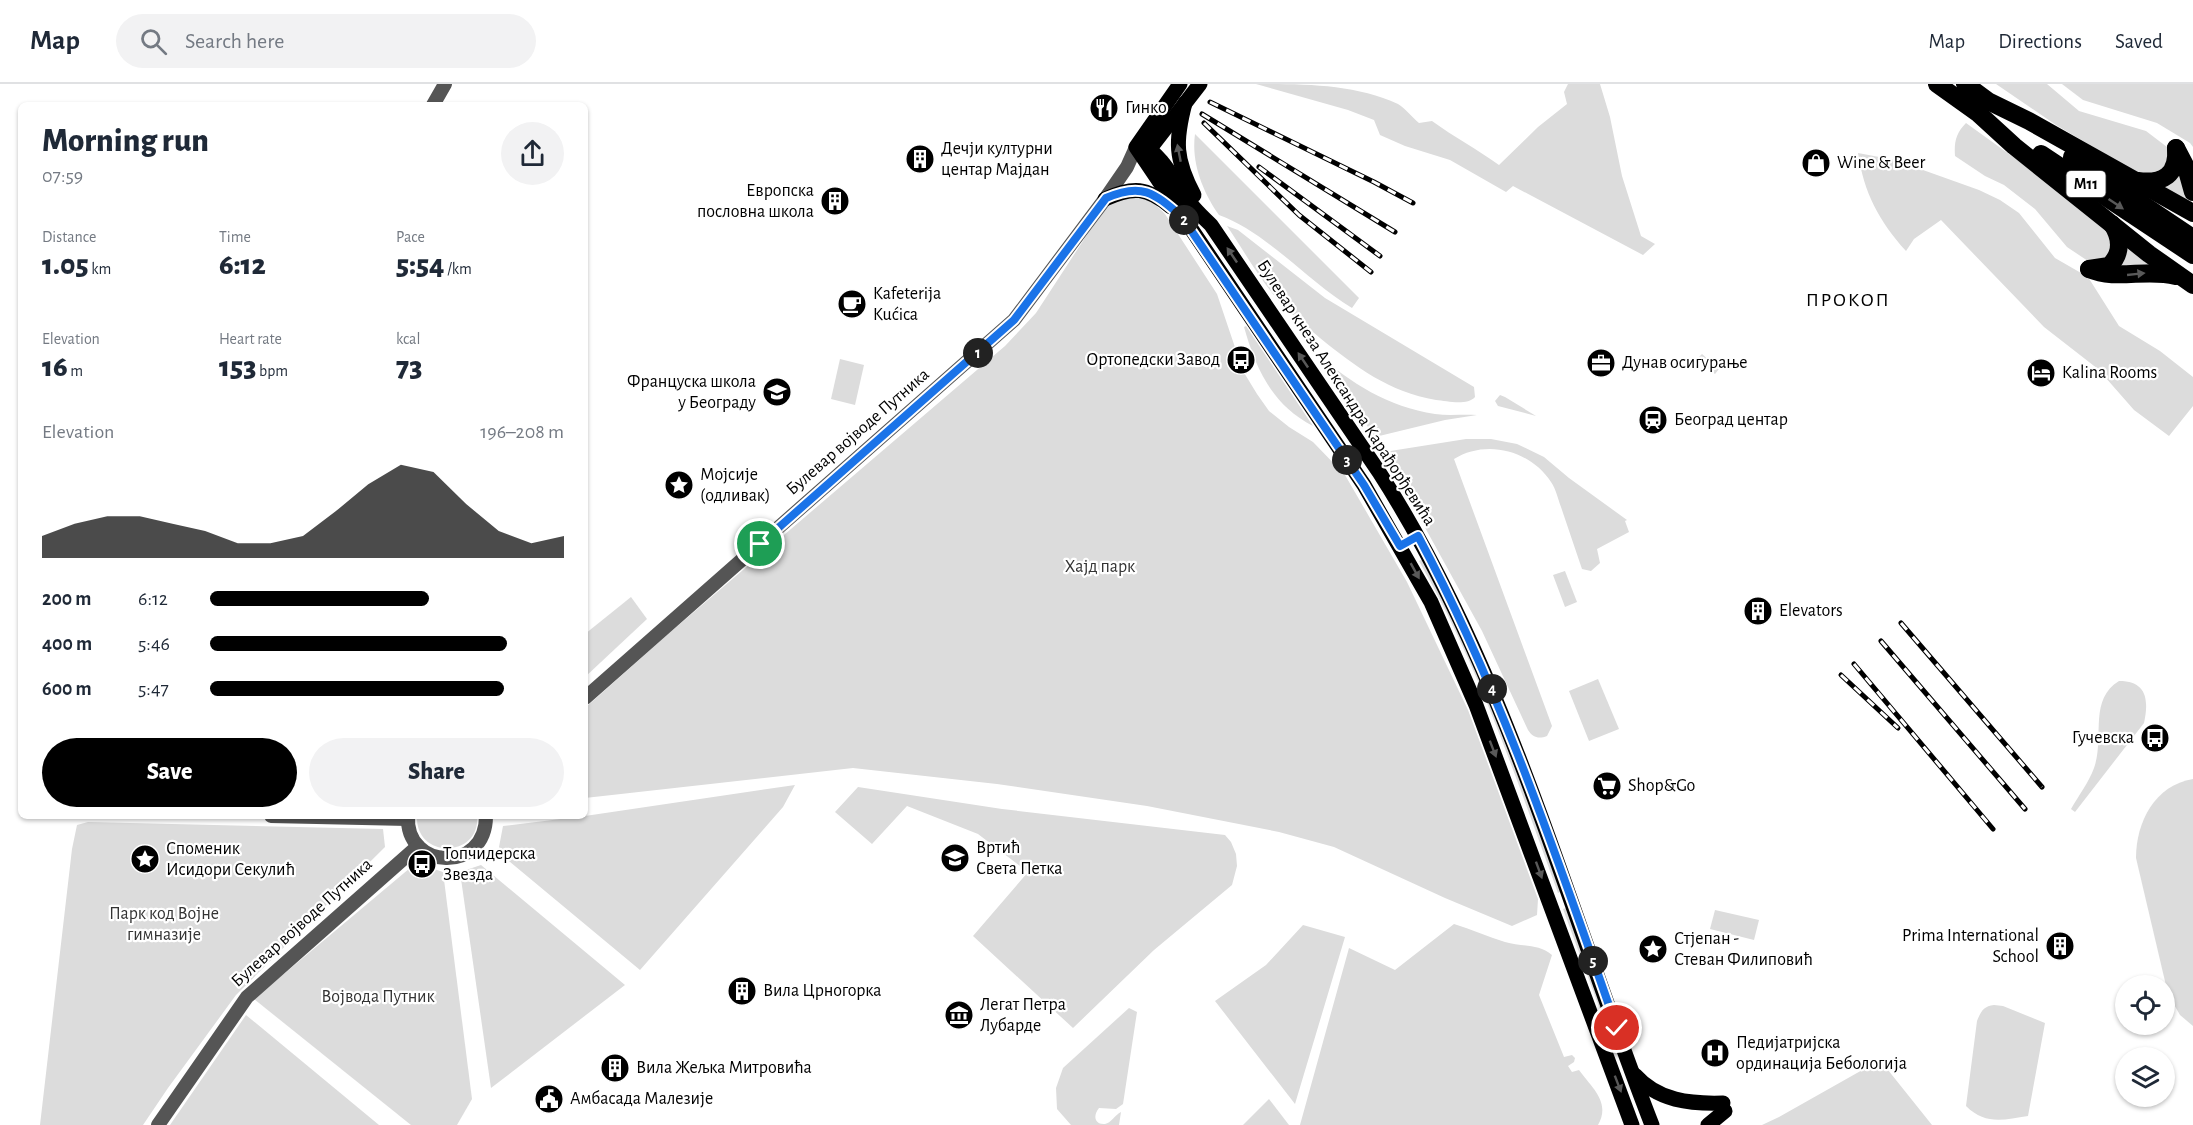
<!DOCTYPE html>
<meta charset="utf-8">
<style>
:root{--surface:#fff;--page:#f2f2f3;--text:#1f2937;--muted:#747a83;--line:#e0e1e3;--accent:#000}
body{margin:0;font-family:"Alegreya Sans",sans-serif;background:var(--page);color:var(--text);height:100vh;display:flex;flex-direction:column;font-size:22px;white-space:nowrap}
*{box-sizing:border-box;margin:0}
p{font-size:20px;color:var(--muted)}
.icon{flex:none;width:33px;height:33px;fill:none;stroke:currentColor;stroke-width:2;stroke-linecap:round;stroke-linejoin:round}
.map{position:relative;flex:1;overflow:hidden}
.drawer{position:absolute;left:18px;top:18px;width:570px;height:717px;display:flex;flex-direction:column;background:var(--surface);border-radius:9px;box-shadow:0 2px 4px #0004}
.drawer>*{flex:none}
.buttons{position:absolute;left:2115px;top:891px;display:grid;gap:12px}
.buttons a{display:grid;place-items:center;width:60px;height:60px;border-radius:50%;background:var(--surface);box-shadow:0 2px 4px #0004;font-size:30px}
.pin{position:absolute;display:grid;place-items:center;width:51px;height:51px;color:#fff;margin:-26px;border:3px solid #fff;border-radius:50%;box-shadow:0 2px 6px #0007}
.km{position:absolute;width:30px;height:30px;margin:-15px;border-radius:50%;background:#222;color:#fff;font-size:16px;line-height:30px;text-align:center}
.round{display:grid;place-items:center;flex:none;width:63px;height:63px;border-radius:32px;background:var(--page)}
.head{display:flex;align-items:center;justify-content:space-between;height:102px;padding:0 24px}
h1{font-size:33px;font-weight:800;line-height:45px}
.figures{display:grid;grid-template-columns:repeat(3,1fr);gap:9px;height:102px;padding:6px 24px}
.figures div{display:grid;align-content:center}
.figures b{font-size:30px;font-weight:800}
.figures small{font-size:16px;font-weight:400}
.figures p{font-size:16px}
.chart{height:168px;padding:12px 24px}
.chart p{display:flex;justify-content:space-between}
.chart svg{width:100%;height:108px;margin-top:6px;fill:var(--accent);opacity:.7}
.action{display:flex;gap:12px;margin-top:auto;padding:12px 24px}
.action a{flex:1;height:69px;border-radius:36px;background:var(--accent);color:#fff;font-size:24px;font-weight:800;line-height:69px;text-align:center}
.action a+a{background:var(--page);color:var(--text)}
ul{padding:0 24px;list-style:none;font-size:20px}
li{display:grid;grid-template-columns:96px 72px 1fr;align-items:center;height:45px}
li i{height:15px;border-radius:8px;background:var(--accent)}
header{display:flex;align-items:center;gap:36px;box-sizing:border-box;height:84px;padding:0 30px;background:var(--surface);border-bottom:2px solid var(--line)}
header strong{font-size:28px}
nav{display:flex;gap:33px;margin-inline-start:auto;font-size:21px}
.search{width:420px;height:54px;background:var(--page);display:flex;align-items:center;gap:15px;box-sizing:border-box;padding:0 21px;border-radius:33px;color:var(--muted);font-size:22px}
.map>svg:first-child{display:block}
.green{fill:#dcdcdc}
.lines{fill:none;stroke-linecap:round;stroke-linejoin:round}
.minor{stroke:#555;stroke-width:14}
.major{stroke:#000;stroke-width:15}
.highway{stroke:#000;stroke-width:18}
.rail-casing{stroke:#000;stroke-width:5}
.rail{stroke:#fff;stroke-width:3;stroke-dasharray:9;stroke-linecap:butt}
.oneway{fill:#595959}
.route-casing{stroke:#fff;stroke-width:12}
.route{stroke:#1a73e8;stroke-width:8}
.labels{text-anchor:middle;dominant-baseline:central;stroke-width:4.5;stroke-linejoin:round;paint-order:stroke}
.shield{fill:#fff;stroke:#4c4c4c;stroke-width:1.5}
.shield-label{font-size:16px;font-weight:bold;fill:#000}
.poi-label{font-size:18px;fill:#000;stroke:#fff;text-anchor:start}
.street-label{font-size:18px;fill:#000;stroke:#fff}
.park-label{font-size:18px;fill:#333;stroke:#fff}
.neighbourhood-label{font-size:20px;letter-spacing:1.5px;fill:#000;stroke:#fff}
</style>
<header>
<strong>Map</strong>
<div class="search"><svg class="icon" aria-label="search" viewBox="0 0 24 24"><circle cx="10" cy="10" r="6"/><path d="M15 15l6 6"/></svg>Search here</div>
<nav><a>Map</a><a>Directions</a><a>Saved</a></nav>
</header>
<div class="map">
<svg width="2193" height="1041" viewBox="0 0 2193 1041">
<rect width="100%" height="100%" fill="#fff"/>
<g class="green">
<path d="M1256 0C1304 0 1355 0 1398 20 1406 25 1412 33 1419 39L1432 37C1454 53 1477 65 1499 81L1538 43 1567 20 1564 8 1568 0H1600L1610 33 1622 92 1641 152 1655 160 1643 171 1513 102 1506 108 1450 76 1405 62 1380 51 1374 36 1348 26Z"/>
<polygon points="1996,0 2047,0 2079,27 2146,47 2167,63 2170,77 2163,89 2151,91 2136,88 2056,41"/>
<polygon points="2062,0 2193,0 2193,63 2190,59 2157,39 2083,16"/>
<path d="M1966 39 2091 129C2108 148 2115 150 2106 177L2091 179 2067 163 2035 125 2004 101 1985 92 1955 72C1954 58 1956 49 1966 39Z"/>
<path d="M1195 50 1359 214 1352 224C1307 197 1268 149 1219 131 1203 108 1191 79 1195 50Z"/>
<path d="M1858 69 1895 76 1979 106 2000 116 2019 129 2055 174 2088 193 2119 242 2160 267 2193 293V322L2169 352 2134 326 2098 285 2044 243 1941 136 1914 155 1906 167C1879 137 1864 109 1858 69Z"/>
<polygon points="2181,81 2193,122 2161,103"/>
<path d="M1128 111C1145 113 1154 118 1165 130L1217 210 1243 287 1257 310 1269 327 1289 343 1313 358 1345 391 1407 498 1468 626 1538 815 1537 831 1512 842 1445 814 1334 763 1279 748 1147 722 997 700 853 684 585 714V624L667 551 1005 262 1036 229 1107 120Z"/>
<path d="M1227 142 1238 146 1325 214 1474 303 1475 313C1467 322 1447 317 1436 316 1389 308 1356 283 1320 254 1304 240 1286 227 1273 210 1256 189 1242 164 1227 142Z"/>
<polygon points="2125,159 2151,181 2116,185"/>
<path d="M1246 242 1313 342C1272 321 1256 285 1244 243Z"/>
<path d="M1316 269C1351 299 1388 323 1435 330 1449 332 1463 330 1477 331L1445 336 1375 353Z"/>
<polygon points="1702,270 1719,285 1715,290 1697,275"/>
<polygon points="840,275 864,281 855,321 831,315"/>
<polygon points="1500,311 1505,313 1536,332 1498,322 1495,317"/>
<path d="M1466 355H1491L1517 360 1544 373 1569 394 1627 436 1625 437 1629 448 1597 465 1600 479 1591 487 1582 485C1575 464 1568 444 1561 423 1558 415 1556 405 1551 398 1530 366 1486 355 1454 375L1552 642 1547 652C1539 655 1533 654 1528 646L1482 547 1417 429 1411 405 1400 397 1384 368Z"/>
<path d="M1425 474 1456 535 1563 807 1558 809C1517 697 1479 582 1419 477Z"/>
<polygon points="1565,487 1577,518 1565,523 1553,491"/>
<polygon points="631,513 647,535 585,593 585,550"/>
<polygon points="1598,595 1619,645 1589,657 1569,607"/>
<path d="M2119 597C2147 597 2149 616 2144 639L2075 728 2071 725C2079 711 2089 698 2094 684 2105 654 2088 616 2119 597Z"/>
<path d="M2193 695V942L2180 931 2168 910 2136 774C2136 738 2155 701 2193 695Z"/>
<polygon points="795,701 783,723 640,886 503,772 499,763 503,742 585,732"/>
<polygon points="858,703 1002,725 1225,751 1231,758 1236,770 1237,782 1232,801 1154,866 1073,944 973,852 1028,788 978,750 907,722 872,760 835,728"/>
<path d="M417 732H477C481 774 415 776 417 732Z"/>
<polygon points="88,738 383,745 385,763 236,911 168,1004 143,1041 40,1041 72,765 77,741"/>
<polygon points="416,779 443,788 472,1015 457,1041 411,1041 254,915"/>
<polygon points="481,781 625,901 491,1004 460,788"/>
<polygon points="1569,823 1605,932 1599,923 1563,825"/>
<polygon points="1715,826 1759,836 1754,856 1710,845"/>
<path d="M1454 840C1471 845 1488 853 1505 858 1521 863 1538 859 1552 871L1539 911 1564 973 1572 971 1575 974 1574 978 1568 982 1572 988 1579 986C1592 1004 1611 1018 1598 1041H1300L1349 864 1395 886Z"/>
<polygon points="1303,841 1345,853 1295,1020 1215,917 1266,881"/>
<path d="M1994 921 2003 922 2045 939 2028 1032C2003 1036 1985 1041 1966 1022L1977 937C1981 927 1984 922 1994 921Z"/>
<path d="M1129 924 1137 928 1123 1020 1116 1025 1099 1024C1093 1031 1094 1041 1105 1040 1111 1039 1115 1031 1121 1028L1119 1041H1071L1057 1025 1056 1004 1063 984Z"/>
<polygon points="246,931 379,1041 170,1041"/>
<polygon points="1880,976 1932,1041 1762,1041 1779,1033"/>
<polygon points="1269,1015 1289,1041 1243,1041"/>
</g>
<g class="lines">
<g class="minor">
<polyline points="433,21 445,0"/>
<polyline points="585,614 1014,236 1105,115 1127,83 1136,63"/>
<polyline points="271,732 408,735"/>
<path d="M408 732C405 786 486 790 486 732"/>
<polyline points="158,1041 247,913 418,762"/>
</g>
<g class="major">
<polyline points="1180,0 1136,63 1364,401 1431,518 1476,621 1632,1041"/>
<path d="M1185 19C1175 57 1175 75 1194 111"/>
<path d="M1140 59C1164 72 1175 99 1191 120 1197 128 1204 134 1211 141L1379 388C1508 589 1566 821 1652 1041"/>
<polyline points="1145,71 1200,0"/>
<path d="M1105 115C1133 102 1147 103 1171 123"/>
<path d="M1635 991C1658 1017 1690 1020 1723 1019"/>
<polyline points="1708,1041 1725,1027"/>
</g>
<g class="highway">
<polyline points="1937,0 1979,30 2014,62 2149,170 2193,201"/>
<polyline points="1965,0 1988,17 2029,37 2193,129"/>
<polyline points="2176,64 2186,83 2193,108"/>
<polyline points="2041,70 2193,171"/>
<polyline points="2072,73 2193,154"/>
<path d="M2138 97C2163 100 2178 91 2176 64"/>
<path d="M2089 185C2117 197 2146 184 2176 192"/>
<path d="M2089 185 2109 182C2122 170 2121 154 2112 140"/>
</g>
<g class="rail-casing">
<g id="rail">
<polyline points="1210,18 1374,98 1413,119"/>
<polyline points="1202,30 1395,148"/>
<polyline points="1204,39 1299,131 1371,188"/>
<polyline points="1259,83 1380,172"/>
<polyline points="1901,539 2042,703"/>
<polyline points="1881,557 2025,725"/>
<polyline points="1854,580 1993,745"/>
<polyline points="1841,591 1898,644"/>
</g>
</g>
<use href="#rail" class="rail"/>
</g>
<defs><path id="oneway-solid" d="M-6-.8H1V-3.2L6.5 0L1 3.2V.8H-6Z" transform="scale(1.5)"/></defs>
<g class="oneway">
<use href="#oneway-solid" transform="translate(1179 69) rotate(-101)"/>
<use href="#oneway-solid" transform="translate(2116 120) rotate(34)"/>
<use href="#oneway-solid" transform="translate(1232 171) rotate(-124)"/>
<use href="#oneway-solid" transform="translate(2136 190) rotate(-6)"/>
<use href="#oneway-solid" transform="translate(1303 276) rotate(-124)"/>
<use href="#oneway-solid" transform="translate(1415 487) rotate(61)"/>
<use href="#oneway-solid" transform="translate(1493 665) rotate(69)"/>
<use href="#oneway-solid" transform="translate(1539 786) rotate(70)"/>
<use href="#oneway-solid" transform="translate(1618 1000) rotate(69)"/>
</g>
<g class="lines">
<g class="route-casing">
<path id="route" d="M760 460 1014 236 1106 114C1142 98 1154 109 1182 133L1364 401 1400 462 1418 452C1502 608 1558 777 1617 944"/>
</g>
<use href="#route" class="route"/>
</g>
<defs>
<g id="restaurant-disc" transform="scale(1.5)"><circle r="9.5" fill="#000" stroke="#fff"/><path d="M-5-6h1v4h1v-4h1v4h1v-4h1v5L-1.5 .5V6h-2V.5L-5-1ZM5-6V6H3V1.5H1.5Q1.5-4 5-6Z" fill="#fff"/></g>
<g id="building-disc" transform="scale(1.5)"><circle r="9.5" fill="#000" stroke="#fff"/><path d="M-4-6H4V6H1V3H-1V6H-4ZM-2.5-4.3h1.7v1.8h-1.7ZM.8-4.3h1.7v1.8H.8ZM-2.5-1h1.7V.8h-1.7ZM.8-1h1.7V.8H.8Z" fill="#fff"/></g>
<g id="shop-disc" transform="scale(1.5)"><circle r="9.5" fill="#000" stroke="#fff"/><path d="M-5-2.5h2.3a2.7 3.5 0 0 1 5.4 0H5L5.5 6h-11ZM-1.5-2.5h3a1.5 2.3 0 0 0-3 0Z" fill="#fff"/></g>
<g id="cafe-disc" transform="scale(1.5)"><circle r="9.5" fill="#000" stroke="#fff"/><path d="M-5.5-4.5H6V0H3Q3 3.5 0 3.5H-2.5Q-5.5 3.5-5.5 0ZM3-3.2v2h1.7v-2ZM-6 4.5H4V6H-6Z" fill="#fff"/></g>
<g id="bus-disc" transform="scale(1.5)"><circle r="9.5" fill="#000" stroke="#fff"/><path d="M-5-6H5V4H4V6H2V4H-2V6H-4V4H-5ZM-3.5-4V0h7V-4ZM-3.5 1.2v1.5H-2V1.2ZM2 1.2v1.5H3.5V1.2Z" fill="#fff"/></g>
<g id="office-disc" transform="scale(1.5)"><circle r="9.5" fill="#000" stroke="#fff"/><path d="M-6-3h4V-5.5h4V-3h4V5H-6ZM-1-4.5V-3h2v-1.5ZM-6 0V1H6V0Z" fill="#fff"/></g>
<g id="hotel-disc" transform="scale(1.5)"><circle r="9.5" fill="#000" stroke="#fff"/><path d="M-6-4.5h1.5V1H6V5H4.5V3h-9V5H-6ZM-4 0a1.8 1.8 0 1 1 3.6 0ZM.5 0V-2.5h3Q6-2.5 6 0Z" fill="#fff"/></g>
<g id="school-disc" transform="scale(1.5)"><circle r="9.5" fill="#000" stroke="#fff"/><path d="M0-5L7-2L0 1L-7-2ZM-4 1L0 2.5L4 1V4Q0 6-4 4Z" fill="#fff"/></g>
<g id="station-disc" transform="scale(1.5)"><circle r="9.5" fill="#000" stroke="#fff"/><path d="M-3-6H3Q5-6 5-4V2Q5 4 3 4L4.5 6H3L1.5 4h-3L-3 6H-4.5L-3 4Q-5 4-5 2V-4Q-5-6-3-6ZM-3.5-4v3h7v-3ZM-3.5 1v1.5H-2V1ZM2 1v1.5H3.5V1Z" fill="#fff"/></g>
<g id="sight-disc" transform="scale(1.5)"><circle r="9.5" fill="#000" stroke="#fff"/><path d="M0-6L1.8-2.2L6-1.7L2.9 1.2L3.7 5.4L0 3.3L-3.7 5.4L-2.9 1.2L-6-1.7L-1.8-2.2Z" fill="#fff"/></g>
<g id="supermarket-disc" transform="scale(1.5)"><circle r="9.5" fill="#000" stroke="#fff"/><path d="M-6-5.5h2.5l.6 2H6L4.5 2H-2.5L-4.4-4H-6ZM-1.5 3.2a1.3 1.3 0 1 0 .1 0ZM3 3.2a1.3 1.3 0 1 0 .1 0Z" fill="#fff"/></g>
<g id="museum-disc" transform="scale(1.5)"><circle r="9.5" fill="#000" stroke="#fff"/><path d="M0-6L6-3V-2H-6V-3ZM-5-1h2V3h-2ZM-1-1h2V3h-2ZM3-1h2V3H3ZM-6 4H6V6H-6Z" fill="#fff"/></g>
<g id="hospital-disc" transform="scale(1.5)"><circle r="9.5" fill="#000" stroke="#fff"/><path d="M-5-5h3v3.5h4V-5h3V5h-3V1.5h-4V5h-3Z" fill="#fff"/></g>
<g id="civic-disc" transform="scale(1.5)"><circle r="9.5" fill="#000" stroke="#fff"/><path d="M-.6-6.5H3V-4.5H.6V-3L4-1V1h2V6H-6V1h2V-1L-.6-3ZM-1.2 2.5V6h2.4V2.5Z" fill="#fff"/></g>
</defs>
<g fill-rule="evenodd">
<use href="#restaurant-disc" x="1104" y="24"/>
<use href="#building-disc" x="920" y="75"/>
<use href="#shop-disc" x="1816" y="79"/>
<use href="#building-disc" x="835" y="117"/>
<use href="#cafe-disc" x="852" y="220"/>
<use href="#bus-disc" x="1241" y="276"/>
<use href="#office-disc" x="1601" y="279"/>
<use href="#hotel-disc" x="2041" y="289"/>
<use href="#school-disc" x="777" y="308"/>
<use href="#station-disc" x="1653" y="336"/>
<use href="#sight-disc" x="679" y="401"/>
<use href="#building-disc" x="1758" y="527"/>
<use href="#bus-disc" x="2155" y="654"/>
<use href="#supermarket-disc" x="1607" y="702"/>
<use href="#school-disc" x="955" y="774"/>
<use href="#sight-disc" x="145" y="775"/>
<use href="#bus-disc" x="422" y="780"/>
<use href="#building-disc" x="2060" y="862"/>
<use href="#sight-disc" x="1653" y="865"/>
<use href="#building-disc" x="742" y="907"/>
<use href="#museum-disc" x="959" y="931"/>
<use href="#hospital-disc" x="1715" y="969"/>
<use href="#building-disc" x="615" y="984"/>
<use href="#civic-disc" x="549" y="1015"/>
</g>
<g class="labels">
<rect class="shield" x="2066.5" y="87" width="39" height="26" rx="4.5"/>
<g class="shield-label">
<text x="2086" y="100">M11</text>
</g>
<g class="poi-label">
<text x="1125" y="24">Гинко</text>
<text x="941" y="65">Дечји културни<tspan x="941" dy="21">центар Мајдан</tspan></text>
<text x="1837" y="79">Wine &amp; Beer</text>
<text x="814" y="107" text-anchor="end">Европска<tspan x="814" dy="21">пословна школа</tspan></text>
<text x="873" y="210">Kafeterija<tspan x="873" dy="21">Kućica</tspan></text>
<text x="1220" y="276" text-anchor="end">Ортопедски Завод</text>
<text x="1622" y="279">Дунав осигурање</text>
<text x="2062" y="289">Kalina Rooms</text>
<text x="756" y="298" text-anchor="end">Француска школа<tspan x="756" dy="21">у Београду</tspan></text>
<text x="1674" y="336">Београд центар</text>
<text x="700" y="391">Мојсије<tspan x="700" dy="21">(одливак)</tspan></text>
<text x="1779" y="527">Elevators</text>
<text x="2134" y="654" text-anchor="end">Гучевска</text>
<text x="1628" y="702">Shop&amp;Go</text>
<text x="976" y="764">Вртић<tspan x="976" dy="21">Света Петка</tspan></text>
<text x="166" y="765">Споменик<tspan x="166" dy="21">Исидори Секулић</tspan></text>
<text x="443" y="770">Топчидерска<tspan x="443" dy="21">Звезда</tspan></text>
<text x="2039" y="852" text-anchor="end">Prima International<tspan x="2039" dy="21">School</tspan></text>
<text x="1674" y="855">Стјепан -<tspan x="1674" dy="21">Стеван Филиповић</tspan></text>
<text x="763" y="907">Вила Црногорка</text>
<text x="980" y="921">Легат Петра<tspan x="980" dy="21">Лубарде</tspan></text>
<text x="1736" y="959">Педијатријска<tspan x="1736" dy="21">ординација Бебологија</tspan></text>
<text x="636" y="984">Вила Жељка Митровића</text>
<text x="570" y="1015">Амбасада Малезије</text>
</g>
<g class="street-label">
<text transform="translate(1346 309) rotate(57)">Булевар кнеза Александра Карађорђевића</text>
<text transform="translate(858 348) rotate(-41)">Булевар војводе Путника</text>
<text transform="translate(302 839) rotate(-42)">Булевар војводе Путника</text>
</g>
<g class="park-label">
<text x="1100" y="483">Хајд парк</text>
<text x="164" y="830">Парк код Војне<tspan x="164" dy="21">гимназије</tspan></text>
<text x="378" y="913">Војвода Путник</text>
</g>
<g class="neighbourhood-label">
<text x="1848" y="216">ПРОКОП</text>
</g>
</g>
</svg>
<div class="buttons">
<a><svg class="icon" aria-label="locate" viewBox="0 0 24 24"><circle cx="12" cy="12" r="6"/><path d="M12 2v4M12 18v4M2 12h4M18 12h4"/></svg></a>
<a><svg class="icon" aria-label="layers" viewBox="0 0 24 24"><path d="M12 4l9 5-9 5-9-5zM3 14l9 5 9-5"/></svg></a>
</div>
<div class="pin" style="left:760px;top:460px;background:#1e9e55"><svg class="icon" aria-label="arrive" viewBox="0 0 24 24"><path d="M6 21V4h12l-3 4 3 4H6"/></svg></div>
<div class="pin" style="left:1617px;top:944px;background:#d93025"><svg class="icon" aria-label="check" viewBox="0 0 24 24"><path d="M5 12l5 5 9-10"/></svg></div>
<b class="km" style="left:978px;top:269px">1</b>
<b class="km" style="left:1184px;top:136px">2</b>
<b class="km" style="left:1347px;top:376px">3</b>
<b class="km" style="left:1492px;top:605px">4</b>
<b class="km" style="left:1593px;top:877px">5</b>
<section class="drawer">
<div class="head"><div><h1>Morning run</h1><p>07:59</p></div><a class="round"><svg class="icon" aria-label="share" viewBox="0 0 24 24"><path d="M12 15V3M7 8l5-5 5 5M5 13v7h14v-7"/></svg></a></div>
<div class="figures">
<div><p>Distance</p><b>1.05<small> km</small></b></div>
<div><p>Time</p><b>6:12</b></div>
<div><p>Pace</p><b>5:54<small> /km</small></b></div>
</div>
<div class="figures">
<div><p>Elevation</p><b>16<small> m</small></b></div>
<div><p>Heart rate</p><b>153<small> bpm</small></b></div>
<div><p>kcal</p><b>73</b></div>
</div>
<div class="chart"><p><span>Elevation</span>196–208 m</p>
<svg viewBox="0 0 160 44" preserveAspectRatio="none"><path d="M0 44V35L10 30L20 27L30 27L40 30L50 33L60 38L70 38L80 35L90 25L100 14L110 6L120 9L130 22L140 33L150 38L160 35V44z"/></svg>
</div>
<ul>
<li><b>200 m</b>6:12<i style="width:62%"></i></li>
<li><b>400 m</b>5:46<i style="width:84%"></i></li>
<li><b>600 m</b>5:47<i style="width:83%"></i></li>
</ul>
<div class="action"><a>Save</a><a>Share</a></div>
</section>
</div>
